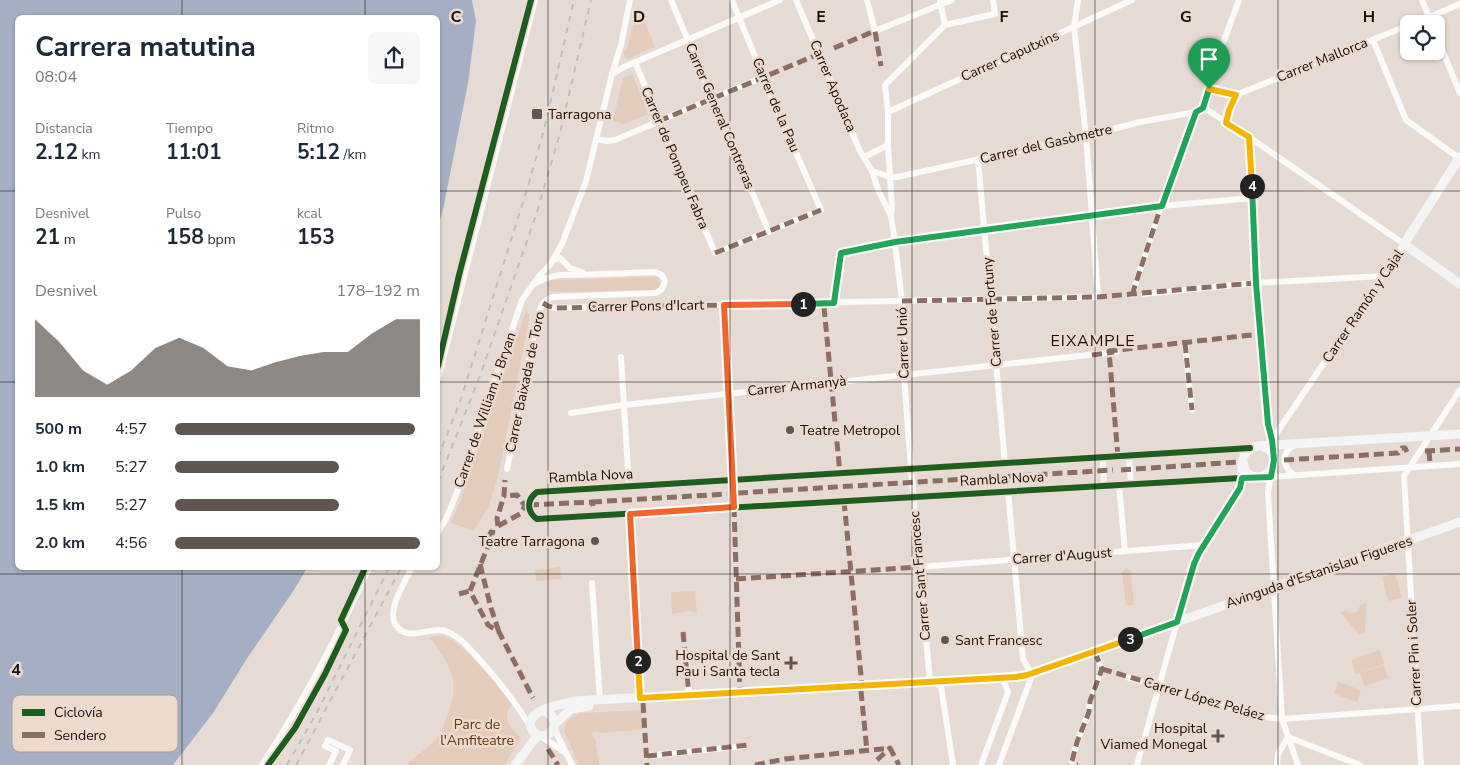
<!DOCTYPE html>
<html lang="es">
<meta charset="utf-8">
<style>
:root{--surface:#fff;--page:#f6f6f7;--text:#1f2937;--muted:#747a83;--accent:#5f5651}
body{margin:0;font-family:"Nunito Sans",sans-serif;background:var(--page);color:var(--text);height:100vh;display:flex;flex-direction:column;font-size:19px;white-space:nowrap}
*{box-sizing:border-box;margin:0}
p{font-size:16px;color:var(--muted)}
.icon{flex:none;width:28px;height:28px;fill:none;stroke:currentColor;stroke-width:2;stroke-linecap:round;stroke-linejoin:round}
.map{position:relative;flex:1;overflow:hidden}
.details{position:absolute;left:15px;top:15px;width:425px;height:555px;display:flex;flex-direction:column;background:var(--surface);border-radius:8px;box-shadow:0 1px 4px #0004}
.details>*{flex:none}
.buttons{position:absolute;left:1400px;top:15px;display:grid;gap:10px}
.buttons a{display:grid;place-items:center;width:45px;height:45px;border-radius:8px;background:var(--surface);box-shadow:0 1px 4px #0004;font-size:25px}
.pin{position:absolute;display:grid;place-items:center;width:42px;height:42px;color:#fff;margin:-51px -21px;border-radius:50% 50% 50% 0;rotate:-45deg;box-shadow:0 0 5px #0007}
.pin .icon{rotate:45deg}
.km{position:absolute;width:25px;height:25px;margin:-12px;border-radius:50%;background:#222;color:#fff;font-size:14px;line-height:25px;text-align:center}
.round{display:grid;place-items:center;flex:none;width:52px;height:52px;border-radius:8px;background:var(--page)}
.summary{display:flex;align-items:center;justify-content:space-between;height:85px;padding:0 20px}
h1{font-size:28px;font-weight:700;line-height:38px}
.figures{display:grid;grid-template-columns:repeat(3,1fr);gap:8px;height:85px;padding:5px 20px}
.figures div{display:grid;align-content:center}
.figures b{font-size:21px;font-weight:700}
.figures small{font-size:14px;font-weight:400}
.figures p{font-size:14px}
.chart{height:140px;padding:10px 20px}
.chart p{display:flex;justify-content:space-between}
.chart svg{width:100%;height:90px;margin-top:5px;fill:var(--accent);opacity:.7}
ul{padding:0 20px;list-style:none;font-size:16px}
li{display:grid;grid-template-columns:80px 60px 1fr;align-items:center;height:38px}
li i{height:12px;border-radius:6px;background:var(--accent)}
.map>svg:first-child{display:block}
.green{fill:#e3ccbb}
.water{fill:#a4afc3}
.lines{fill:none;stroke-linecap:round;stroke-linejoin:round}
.street{stroke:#fbfaf9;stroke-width:6}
.secondary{stroke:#f4f4f5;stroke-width:9}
.rail{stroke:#c1bdbb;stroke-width:2;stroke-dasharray:6 6;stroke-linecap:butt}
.quiet{stroke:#8d6e63;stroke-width:5;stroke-dasharray:10 5;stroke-linecap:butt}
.cycleway-casing{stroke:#eddacd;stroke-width:9}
.cycleway{stroke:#1b5e20;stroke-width:6}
.split-1-casing{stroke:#fff;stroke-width:10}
.split-2-casing{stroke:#fff;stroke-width:10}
.split-3-casing{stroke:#fff;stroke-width:10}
.split-4-casing{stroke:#fff;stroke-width:10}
.split-5-casing{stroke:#fff;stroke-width:10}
.split-1{stroke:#22a559;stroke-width:6}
.split-2{stroke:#f0652b;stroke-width:6}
.split-3{stroke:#f5b400;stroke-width:6}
.split-4{stroke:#22a559;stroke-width:6}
.split-5{stroke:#f5b400;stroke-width:6}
.grid{fill:none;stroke:#160f0b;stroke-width:1;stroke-opacity:0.55}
.poi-dot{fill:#5f5651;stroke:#eddacd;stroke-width:2}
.labels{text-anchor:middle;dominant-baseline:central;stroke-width:5;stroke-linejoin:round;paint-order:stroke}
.street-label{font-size:14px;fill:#160f0b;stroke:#eddacd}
.poi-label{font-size:14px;fill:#160f0b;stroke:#eddacd;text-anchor:start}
.park-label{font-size:14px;fill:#663812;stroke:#eddacd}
.quarter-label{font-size:16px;letter-spacing:1px;fill:#160f0b;stroke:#eddacd}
.key{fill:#eddacd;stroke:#ac9d93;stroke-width:1}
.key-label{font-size:14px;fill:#160f0b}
.grid-label{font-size:16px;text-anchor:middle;font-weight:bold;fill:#160f0b;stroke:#eddacd;stroke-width:5;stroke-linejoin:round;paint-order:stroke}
</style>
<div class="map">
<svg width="1460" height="765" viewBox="0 0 1460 765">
<rect width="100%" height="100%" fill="#e6dbd4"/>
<g class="green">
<polygon points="638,6 655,47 628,59 626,58 623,53 627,49"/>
<polygon points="632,74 648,114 624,124 613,121 623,78"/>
<polygon points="655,277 658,278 661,284 657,290 552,292 549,291 547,283 551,280"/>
<polygon points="526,311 530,315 499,472 489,506 474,531 451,523 461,499"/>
<polygon points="560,567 561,579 536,581 535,570"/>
<polygon points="1126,568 1131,571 1134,605 1126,605 1122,572"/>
<polygon points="1395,573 1402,598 1388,601 1382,577"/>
<polygon points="695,591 697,613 690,611 672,614 671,592"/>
<polygon points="1366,603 1365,633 1359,635 1340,612 1346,610 1351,614 1358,611 1360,605"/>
<path d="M442 635C463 642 501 687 512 706L508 710C504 721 512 731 521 737L505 765H410L407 763C417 755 432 746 439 736 442 731 444 723 446 718 462 681 451 666 429 637Z"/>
<polygon points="1380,650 1384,664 1356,674 1351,660"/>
<polygon points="1384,665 1388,678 1365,686 1360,673"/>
<polygon points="1338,682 1361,690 1357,702 1334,694"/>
<polygon points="641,710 643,729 603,733 593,731 592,736 595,738 599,765 579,765 564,731 566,723 571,718 581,713"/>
</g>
<polygon class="water" points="0,0 472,0 476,21 468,83 444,205 438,228 438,18 18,18 18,568 307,568 294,590 248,657 213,713 173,765 0,765"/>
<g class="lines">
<g class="street">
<polyline points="671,0 769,232"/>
<polyline points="796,0 860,151 872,171 879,192 891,216 894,236 902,301 904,375 911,470 930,682 941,686 953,765"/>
<polyline points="867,0 875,31 952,0"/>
<polyline points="940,0 945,25"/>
<polyline points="1422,0 1432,24"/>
<polyline points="1413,24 1460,4"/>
<polyline points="1436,35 1460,93"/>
<polyline points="1373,40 1406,120 1459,158"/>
<polyline points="635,62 715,253 821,210 767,86 732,0"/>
<polyline points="612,74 624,67 780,0"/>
<polyline points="1209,89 1236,95"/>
<polyline points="1236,95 1409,25"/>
<polyline points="1203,107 1249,137 1404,244 1272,440"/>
<polyline points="888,112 1132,0"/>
<polyline points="1227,123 1229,110 1236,95"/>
<polyline points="1249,137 1255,283 1268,424 1273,442"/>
<polyline points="596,139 607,141 615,140 763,77"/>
<polyline points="864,157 888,145"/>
<polyline points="978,159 1005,464"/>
<polyline points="872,171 890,177 897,177 1086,136 1140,122 1196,112 1203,107 1209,89 1209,82 1213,70 1239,0"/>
<polyline points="891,216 892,208 888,145 888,112 885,85 945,25 995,14 993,0"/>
<polyline points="553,260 560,258 570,268 582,272"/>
<polyline points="1144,294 1255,283 1384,276"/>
<polyline points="1132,295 1161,206 1196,112"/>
<polyline points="543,303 548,306 555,308 1098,297 1086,136 1074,27 1078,0"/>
<polyline points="834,303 841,253 895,242 984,231 1092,215 1161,206 1253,198"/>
<polyline points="724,305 734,507"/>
<polyline points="1185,343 1192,410"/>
<polyline points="621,357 629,487"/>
<polyline points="438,379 535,0"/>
<polyline points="571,413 624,405 1117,352"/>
<polyline points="1129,456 1131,484"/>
<polyline points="1103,458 1104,486"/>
<path d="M507 469 538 314 543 303 552 297 656 293 662 289 665 281 662 275 655 272 575 275C559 274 548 276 534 284"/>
<polyline points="1271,471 1268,493 1282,719 1298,765"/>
<path d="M1294 475C1280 464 1282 453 1295 444"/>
<path d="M1246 477 537 519C527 512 526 500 537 492L1250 448"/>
<polyline points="1269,477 1460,464"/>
<polyline points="1119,485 1125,551"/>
<polyline points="630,514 640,698"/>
<polyline points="438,532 446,519 456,495 522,300 540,275 550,265 562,244 586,181 612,74 621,45 630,0"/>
<polyline points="919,567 1204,545"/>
<path d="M412 568C405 581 387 610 395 624 409 645 430 624 448 632 460 637 470 649 479 659 500 682 514 700 530 726"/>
<polyline points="592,583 600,701"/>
<polyline points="686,658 689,695"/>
<polyline points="1127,677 1265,717 1282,719 1460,706"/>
<polyline points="554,728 572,765"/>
<polyline points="540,736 566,753"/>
<polyline points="647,756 743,746"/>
<polyline points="1072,761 1077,742 1089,712 1090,701 1102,669 1096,655"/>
<path d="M262 765C303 702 338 636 369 568"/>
<polyline points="329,765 336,751 325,746 328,740 350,750 343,765"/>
<polyline points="981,765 1007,695 1008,692 1004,682"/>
<polyline points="999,765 1031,678 1031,674 1023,659 1008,491"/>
<polyline points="1137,765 1177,622"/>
<polyline points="1277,765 1278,754 1288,737 1360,765"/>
<polyline points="1421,765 1404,476 1460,390"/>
</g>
<g class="secondary">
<polyline points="1460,157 1404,244 1460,284"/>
<path d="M1243 462C1249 498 1297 460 1262 446"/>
<path d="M1177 622 1194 564 1199 553 1240 488C1246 473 1234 451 1258 446L1460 434"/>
<path d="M541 711H545L552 716C563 736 532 745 530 723 534 707 561 705 575 701L985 679 1027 675 1460 522"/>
<polyline points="555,724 571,709 589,706"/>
<polyline points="515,765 538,735"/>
</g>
<g class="rail">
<polyline points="438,458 461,399 528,186 544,130 574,0"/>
<polyline points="438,482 481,373 537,212 560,133 591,0"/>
<polyline points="287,765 316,714 389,568"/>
<polyline points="296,765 401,568"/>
</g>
<g class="quiet">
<polyline points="834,48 875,31 881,66"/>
<polyline points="757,63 767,86"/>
<polyline points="706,85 716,109"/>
<polyline points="659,121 814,56"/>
<polyline points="715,253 821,210"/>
<polyline points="1132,295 1161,206"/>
<polyline points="902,301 1098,297 1255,283"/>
<polyline points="543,303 548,306 555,308 724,305"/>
<polyline points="824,307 840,474"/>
<polyline points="1185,343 1192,410"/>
<polyline points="1092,355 1114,352"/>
<polyline points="1425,451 1460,449"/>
<polyline points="1429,451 1430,463"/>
<polyline points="1118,457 1109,351 1260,334"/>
<polyline points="1284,460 1398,453 1402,448 1405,448 1407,452"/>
<polyline points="1121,470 1238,462"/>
<polyline points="738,493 1113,470"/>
<polyline points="844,501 862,686"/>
<polyline points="592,502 727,494"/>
<polyline points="529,505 592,502 593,506"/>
<polyline points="734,507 740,693 738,698"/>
<polyline points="498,526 520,514 525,506 517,495 504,496"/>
<polyline points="498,526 497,518 504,496 505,480"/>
<polyline points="495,533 491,532 487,540 490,541 470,591 488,625 499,632 533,698"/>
<polyline points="480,564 491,608 499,632"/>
<polyline points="736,579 919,567"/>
<polyline points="459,594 470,591"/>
<polyline points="683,632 689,695"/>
<polyline points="1102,669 1160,686"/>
<polyline points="861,691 867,751"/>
<polyline points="643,703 647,765"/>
<polyline points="548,749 558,765"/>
<polyline points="647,756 748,745"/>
<polyline points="877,760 890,748"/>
<polyline points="1072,761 1077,742 1089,712 1090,701 1102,669 1096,655"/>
<polyline points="755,765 785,759 890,748 899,765"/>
<polyline points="1077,765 1078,765"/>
</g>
<g class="cycleway-casing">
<g id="cycleway">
<polyline points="438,366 459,275 531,0"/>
<path d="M1250 448 537 492C526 500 527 512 537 519L1258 477"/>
<polyline points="268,765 295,728 325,674 346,630 341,620 365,568"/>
</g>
</g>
<use href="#cycleway" class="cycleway"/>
</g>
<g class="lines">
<g class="split-1-casing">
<polyline id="split-1" points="803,304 834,303 841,253 895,242 1162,206 1196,112 1203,108 1209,89"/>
</g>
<g class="split-2-casing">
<polyline id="split-2" points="638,661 630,514 734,507 724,305 803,304"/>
</g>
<g class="split-3-casing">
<polyline id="split-3" points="638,661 640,698 1016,677 1027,675 1130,639"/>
</g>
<g class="split-4-casing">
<polyline id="split-4" points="1130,639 1177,622 1194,564 1199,553 1240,488 1242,478 1271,477 1274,460 1272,440 1268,424 1256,283 1252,186"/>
</g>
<g class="split-5-casing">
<polyline id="split-5" points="1209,89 1236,95 1229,110 1226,123 1249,137 1252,186"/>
</g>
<use href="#split-1" class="split-1"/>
<use href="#split-2" class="split-2"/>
<use href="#split-3" class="split-3"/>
<use href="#split-4" class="split-4"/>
<use href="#split-5" class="split-5"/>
</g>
<path class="grid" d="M182 0V18M365 0V18M548 0V765M730 0V765M912 0V765M1095 0V765M1278 0V765M0 191H18M438 191H1460M0 382H18M438 382H1460M182 568V765M365 568V765M0 574H1460"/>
<g class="poi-dot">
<rect x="531" y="108" width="12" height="12" rx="2.5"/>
<circle cx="790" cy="430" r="5"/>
<circle cx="595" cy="541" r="5"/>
<circle cx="945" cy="640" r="5"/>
<path d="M788.5 655.5h5v5h5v5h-5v5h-5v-5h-5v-5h5z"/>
<path d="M1215.5 728.5h5v5h5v5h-5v5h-5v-5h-5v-5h5z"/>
</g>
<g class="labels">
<g class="street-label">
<text transform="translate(1010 56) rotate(-24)">Carrer Caputxins</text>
<text transform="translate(1322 60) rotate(-22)">Carrer Mallorca</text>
<text transform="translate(833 86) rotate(67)">Carrer Apodaca</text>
<text transform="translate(776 105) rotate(67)">Carrer de la Pau</text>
<text transform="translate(720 116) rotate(67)">Carrer General Contreras</text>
<text transform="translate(1046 144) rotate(-13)">Carrer del Gasòmetre</text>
<text transform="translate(675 158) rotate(67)">Carrer de Pompeu Fabra</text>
<text transform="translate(646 306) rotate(-1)">Carrer Pons d'Icart</text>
<text transform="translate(1363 306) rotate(-56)">Carrer Ramón y Cajal</text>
<text transform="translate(992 312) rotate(-95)">Carrer de Fortuny</text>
<text transform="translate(903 343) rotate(-92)">Carrer Unió</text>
<text transform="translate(525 382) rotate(-78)">Carrer Baixada de Toro</text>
<text transform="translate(797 386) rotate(-6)">Carrer Armanyà</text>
<text transform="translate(485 410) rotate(-71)">Carrer de William J. Bryan</text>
<text transform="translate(591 476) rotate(-3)">Rambla Nova</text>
<text transform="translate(1002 479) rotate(-3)">Rambla Nova</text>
<text transform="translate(1062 556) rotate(-4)">Carrer d'August</text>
<text transform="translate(1319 572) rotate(-19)">Avinguda d'Estanislau Figueres</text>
<text transform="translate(920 576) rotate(-95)">Carrer Sant Francesc</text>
<text transform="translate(1414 653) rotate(-93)">Carrer Pin i Soler</text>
<text transform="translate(1204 699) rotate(16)">Carrer López Peláez</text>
</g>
<g class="poi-label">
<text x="548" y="114">Tarragona</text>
<text x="800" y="430">Teatre Metropol</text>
<text x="585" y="541" text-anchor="end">Teatre Tarragona</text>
<text x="955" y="640">Sant Francesc</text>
<text x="780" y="655" text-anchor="end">Hospital de Sant<tspan x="780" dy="16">Pau i Santa tecla</tspan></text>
<text x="1207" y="728" text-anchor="end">Hospital<tspan x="1207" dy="16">Viamed Monegal</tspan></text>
</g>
<g class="park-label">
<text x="477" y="724">Parc de<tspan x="477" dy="16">l'Amfiteatre</tspan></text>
</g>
<g class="quarter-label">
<text x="1093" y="341">EIXAMPLE</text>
</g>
</g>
<rect x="12" y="695" width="166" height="57" rx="8" class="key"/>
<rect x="22" y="709" width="23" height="7" fill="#1b5e20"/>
<rect x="22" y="732" width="23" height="6" fill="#8d6e63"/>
<g class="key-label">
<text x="54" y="717">Ciclovía</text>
<text x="54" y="740">Sendero</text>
</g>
<g class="grid-label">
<text x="456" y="22">C</text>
<text x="639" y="22">D</text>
<text x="821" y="22">E</text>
<text x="1004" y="22">F</text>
<text x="1186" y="22">G</text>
<text x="1369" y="22">H</text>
<text x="16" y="675">4</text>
</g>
</svg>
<div class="buttons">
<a><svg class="icon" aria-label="locate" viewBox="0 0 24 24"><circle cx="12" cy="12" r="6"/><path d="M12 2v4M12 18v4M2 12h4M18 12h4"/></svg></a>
</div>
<div class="pin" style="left:1209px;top:89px;background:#1e9e55"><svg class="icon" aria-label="arrive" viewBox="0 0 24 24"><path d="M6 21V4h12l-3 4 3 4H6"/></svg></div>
<b class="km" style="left:803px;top:304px">1</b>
<b class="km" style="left:638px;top:661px">2</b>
<b class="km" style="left:1130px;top:639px">3</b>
<b class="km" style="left:1252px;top:186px">4</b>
<section class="details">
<div class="summary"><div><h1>Carrera matutina</h1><p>08:04</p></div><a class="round"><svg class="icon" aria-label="share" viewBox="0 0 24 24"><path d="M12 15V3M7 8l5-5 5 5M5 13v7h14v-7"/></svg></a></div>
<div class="figures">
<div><p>Distancia</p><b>2.12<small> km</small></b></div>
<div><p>Tiempo</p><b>11:01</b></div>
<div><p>Ritmo</p><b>5:12<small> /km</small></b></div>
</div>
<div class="figures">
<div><p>Desnivel</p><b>21<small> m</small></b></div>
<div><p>Pulso</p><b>158<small> bpm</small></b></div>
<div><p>kcal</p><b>153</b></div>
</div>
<div class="chart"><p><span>Desnivel</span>178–192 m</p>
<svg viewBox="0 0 160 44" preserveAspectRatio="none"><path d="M0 44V6L10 17L20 31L30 38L40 31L50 20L60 15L70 20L80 29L90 31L100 27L110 24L120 22L130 22L140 13L150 6L160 6V44z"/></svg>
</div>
<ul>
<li><b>500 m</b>4:57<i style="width:98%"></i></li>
<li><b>1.0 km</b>5:27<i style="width:67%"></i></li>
<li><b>1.5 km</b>5:27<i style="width:67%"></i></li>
<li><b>2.0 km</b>4:56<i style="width:100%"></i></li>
</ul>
</section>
</div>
